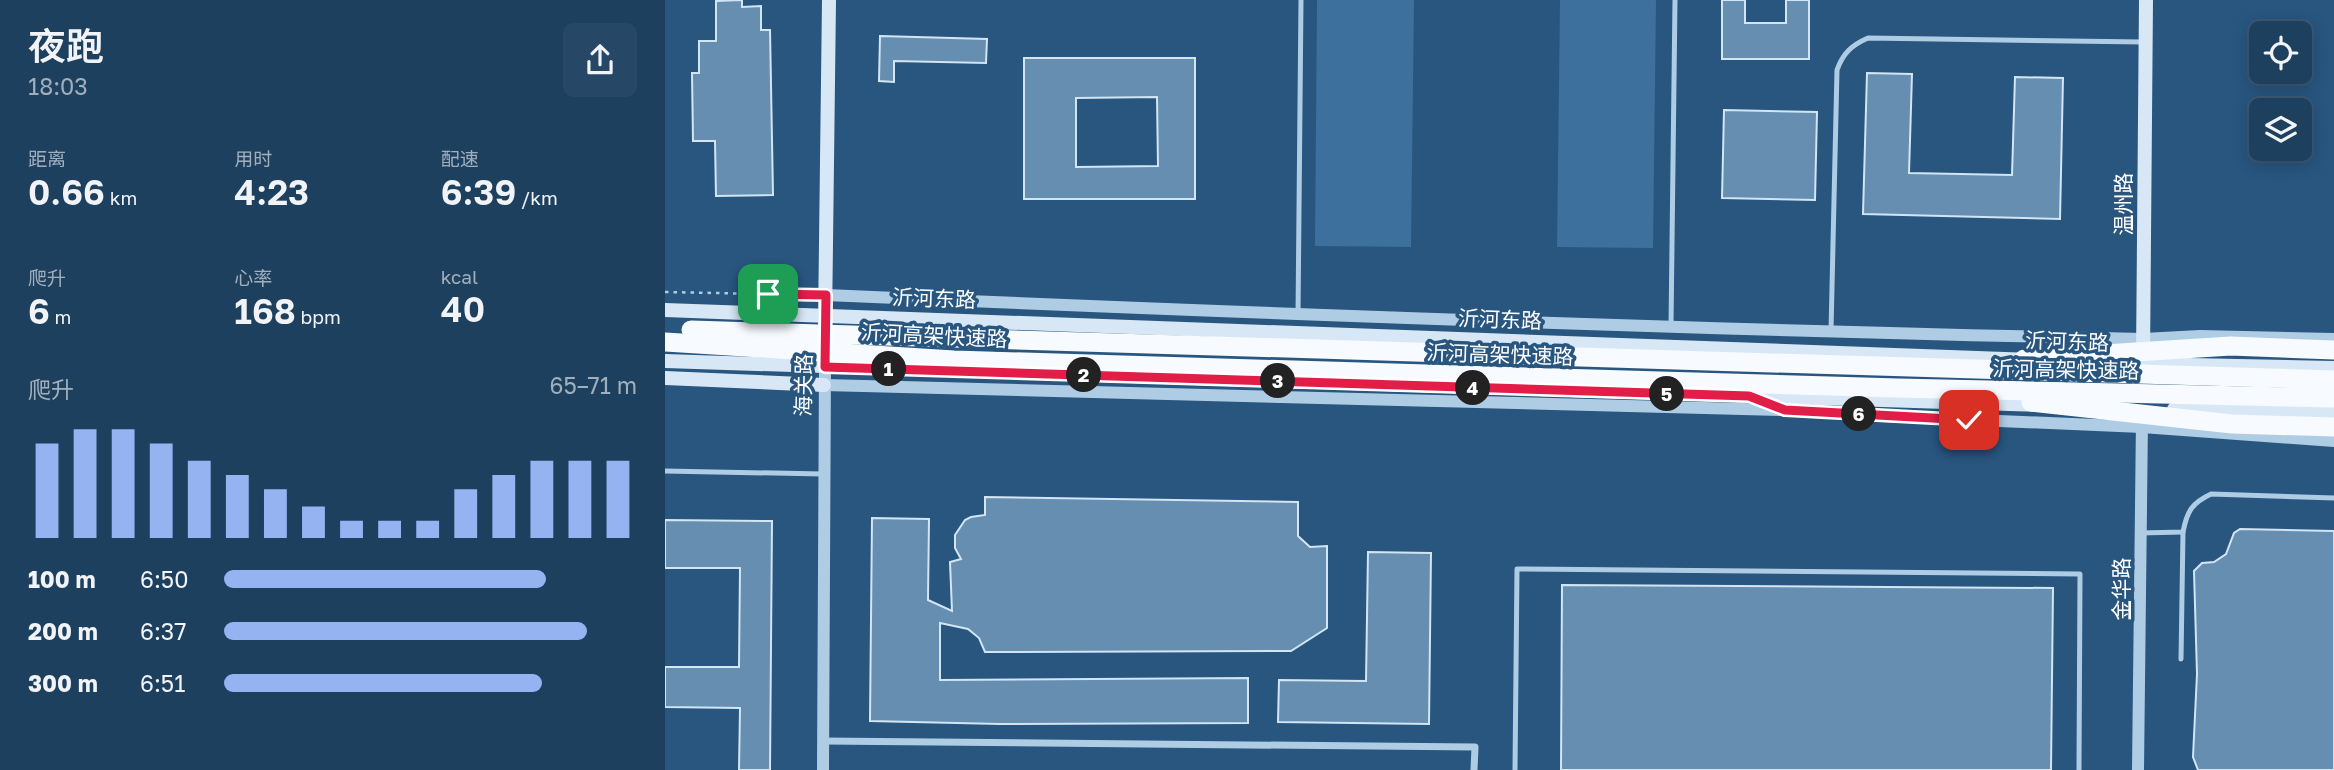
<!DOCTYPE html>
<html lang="zh">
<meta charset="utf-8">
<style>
:root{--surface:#1e405f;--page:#264765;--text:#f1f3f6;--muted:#a1afbd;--line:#3c5974;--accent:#95b2f1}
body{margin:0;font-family:"Golos Text","Noto Sans SC",sans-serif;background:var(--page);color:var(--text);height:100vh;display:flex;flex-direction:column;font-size:26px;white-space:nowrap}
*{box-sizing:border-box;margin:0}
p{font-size:23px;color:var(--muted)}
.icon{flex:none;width:38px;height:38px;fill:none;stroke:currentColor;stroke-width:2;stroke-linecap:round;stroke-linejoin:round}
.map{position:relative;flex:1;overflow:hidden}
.panel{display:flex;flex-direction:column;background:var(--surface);width:665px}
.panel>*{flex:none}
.fabs{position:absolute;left:1584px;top:21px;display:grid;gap:14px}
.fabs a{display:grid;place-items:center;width:63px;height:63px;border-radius:10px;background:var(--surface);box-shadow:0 4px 18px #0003,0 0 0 2px var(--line);font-size:35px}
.pin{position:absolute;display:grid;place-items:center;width:60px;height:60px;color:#fff;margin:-30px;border-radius:14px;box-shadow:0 4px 10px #0006}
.km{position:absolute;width:35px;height:35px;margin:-18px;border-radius:50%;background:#222;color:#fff;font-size:19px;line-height:35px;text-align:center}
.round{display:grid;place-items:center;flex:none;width:74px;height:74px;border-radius:10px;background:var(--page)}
.headline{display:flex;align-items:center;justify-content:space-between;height:119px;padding:0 28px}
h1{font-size:38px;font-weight:600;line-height:52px}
.stats{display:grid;grid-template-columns:repeat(3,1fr);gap:10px;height:119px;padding:7px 28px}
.stats div{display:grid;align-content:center}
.stats b{font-size:35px;font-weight:600}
.stats small{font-size:19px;font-weight:400}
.stats p{font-size:19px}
.chart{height:196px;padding:14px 28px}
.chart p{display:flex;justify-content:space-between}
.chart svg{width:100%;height:126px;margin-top:7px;stroke:var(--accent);stroke-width:6}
ul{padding:0 28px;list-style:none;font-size:23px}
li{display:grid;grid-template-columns:112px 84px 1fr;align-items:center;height:52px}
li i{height:18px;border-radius:9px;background:var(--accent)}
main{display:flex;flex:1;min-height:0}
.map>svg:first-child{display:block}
.green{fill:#3d709c}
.building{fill:#658eb1;stroke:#d2e5f4;stroke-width:2;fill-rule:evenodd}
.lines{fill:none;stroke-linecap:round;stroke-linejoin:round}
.path{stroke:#afcce5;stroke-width:2.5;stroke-dasharray:3.5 5;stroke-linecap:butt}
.service{stroke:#afcce5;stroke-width:5}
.minor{stroke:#afcce5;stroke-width:7}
.tertiary{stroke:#afcce5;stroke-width:12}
.secondary{stroke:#d8e7f5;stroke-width:14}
.trunk{stroke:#f7fafe;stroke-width:19}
.route-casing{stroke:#fff;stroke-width:14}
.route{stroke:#e11d48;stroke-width:9}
.labels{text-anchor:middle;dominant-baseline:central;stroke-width:7;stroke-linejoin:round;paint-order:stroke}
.street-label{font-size:21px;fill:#fff;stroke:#28567f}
</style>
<main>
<section class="panel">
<div class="headline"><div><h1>夜跑</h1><p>18:03</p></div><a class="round"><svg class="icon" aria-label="share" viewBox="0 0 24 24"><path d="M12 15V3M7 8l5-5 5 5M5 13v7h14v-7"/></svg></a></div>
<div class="stats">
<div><p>距离</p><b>0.66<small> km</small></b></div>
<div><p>用时</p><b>4:23</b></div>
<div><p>配速</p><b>6:39<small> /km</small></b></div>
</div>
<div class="stats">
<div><p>爬升</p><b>6<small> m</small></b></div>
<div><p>心率</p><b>168<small> bpm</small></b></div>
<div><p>kcal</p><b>40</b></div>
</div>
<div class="chart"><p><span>爬升</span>65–71 m</p>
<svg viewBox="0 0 160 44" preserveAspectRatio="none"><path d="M5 44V11M15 44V6M25 44V6M35 44V11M45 44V17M55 44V22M65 44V27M75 44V33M85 44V38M95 44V38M105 44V38M115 44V27M125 44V22M135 44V17M145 44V17M155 44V17"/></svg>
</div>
<ul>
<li><b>100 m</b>6:50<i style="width:78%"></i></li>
<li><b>200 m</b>6:37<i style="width:88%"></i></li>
<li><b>300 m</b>6:51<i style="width:77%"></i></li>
</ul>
</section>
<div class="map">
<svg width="1669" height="770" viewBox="0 0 1669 770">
<rect width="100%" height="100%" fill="#28567f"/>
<g class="green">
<polygon points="652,0 749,0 746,247 650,246"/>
<polygon points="895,0 991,0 988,248 892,247"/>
</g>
<g class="building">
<polygon points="77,0 77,7 96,6 96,30 105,30 108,195 51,196 50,141 28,141 27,73 34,73 34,41 51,41 51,1"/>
<polygon points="1057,0 1080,0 1080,23 1121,23 1121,0 1144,0 1144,59 1057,59"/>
<polygon points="215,36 322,39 321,63 229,61 229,82 214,81"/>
<path d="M359 58H530V199H359ZM492 97 493 166 411 167V98Z"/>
<polygon points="1202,73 1247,74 1244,173 1347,175 1350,77 1398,78 1395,219 1198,214"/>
<polygon points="1059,110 1152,112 1150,200 1057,198"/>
<polygon points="320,497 633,502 633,536 645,547 662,546 662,628 626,651 320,652 314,638 303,629 275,623 275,680 583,678 583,723 335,724 205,721 207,518 264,519 263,600 287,611 285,562 296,559 290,548 290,535 300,520 306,517 320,515"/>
<polygon points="0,520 107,521 105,770 74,770 75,708 0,707 0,667 74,667 75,568 0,568"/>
<polygon points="1575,529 1669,531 1669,770 1533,770 1528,757 1532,674 1529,571 1537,563 1549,562 1561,554 1569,533"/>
<polygon points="703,552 766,553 764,724 613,722 614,680 701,681"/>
<polygon points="897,585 1388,588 1386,770 896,770"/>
</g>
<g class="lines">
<polyline class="path" points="0,292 147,295"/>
<g class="service">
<polyline points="633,315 636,0"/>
<polyline points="1006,326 1010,0"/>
<path d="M1166 331 1172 70C1178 53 1187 45 1203 38L1478 42"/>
<polyline points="0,471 158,474"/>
<path d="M1475 533 1518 532C1522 511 1527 503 1546 494L1669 498"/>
<polyline points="1516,659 1518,532"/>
<polyline points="850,770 852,569 1415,574 1414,770"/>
</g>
<polyline class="minor" points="158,741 810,747 809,770"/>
<g class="tertiary">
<path d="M161 295C600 314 1039 330 1478 339L1535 336 1669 339"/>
<polyline points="159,385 1156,411 1218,416 1477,427 1669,441"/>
<polyline points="158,770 160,367"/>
<polyline points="1473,770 1477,419"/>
</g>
<g class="secondary">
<polyline points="0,310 1367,360"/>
<polyline points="160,324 164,0"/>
<polyline points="1478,358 1481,0"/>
<polyline points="0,361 1374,405"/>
<polyline points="1425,363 1669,368"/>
<polyline points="0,378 159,385"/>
<polyline points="1095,400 1120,410"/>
<polyline points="1509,409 1669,414"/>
</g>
<g class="trunk">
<polyline points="26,330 1669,380"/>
<polyline points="0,342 289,360 1233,388 1669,398"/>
<polyline points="1359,359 1566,346 1669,350"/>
<polyline points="1366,402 1567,424 1669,427"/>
</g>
</g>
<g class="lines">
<g class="route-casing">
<polyline id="route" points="103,294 161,295 160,367 1084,396 1120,410 1304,420"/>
</g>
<use href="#route" class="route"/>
</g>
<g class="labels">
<g class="street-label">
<text transform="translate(1458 204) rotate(-90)">温州路</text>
<text transform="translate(269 298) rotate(2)">沂河东路</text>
<text transform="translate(835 319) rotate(2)">沂河东路</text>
<text transform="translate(269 335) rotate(3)">沂河高架快速路</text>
<text transform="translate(1402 341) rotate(2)">沂河东路</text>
<text transform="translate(835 354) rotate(2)">沂河高架快速路</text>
<text transform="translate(1401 369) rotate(1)">沂河高架快速路</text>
<text transform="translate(138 385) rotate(-89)">海关路</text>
<text transform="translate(1456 589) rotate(-90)">金华路</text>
</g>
</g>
</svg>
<div class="fabs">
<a><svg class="icon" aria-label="locate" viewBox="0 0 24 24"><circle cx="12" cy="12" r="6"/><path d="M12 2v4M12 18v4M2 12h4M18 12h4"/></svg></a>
<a><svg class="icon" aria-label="layers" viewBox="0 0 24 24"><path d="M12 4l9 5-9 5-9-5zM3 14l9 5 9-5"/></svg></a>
</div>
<div class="pin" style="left:103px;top:294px;background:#1e9e55"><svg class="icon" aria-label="arrive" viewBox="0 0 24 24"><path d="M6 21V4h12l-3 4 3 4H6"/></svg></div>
<div class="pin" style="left:1304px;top:420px;background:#d93025"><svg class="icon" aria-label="check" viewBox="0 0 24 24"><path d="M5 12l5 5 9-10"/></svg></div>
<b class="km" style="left:224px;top:369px">1</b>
<b class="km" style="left:419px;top:375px">2</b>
<b class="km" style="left:613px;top:381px">3</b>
<b class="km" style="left:808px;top:388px">4</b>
<b class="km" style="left:1002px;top:394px">5</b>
<b class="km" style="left:1194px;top:414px">6</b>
</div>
</main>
